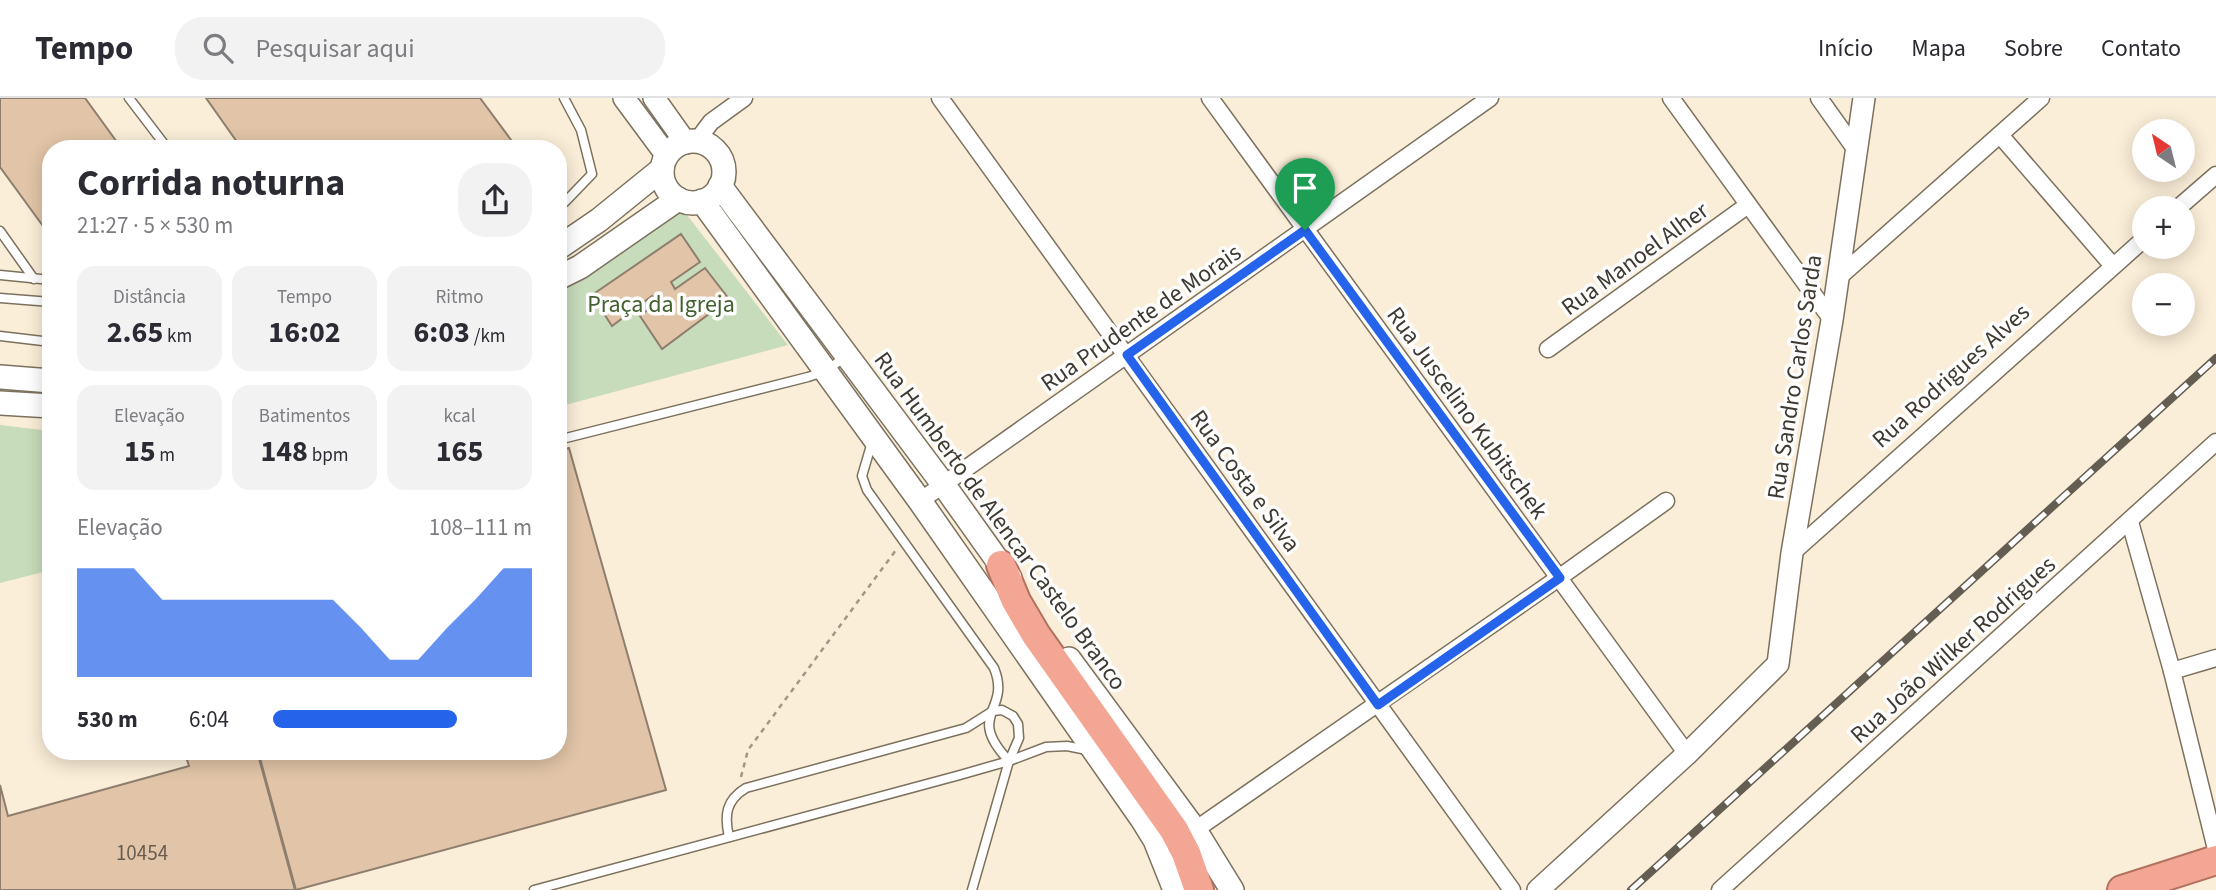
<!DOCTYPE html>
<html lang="pt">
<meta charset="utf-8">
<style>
:root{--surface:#fff;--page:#f2f2f3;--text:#2b2b33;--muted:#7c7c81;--line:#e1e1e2;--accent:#2563eb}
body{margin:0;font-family:"Source Sans 3",sans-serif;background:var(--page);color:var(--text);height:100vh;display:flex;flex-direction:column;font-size:26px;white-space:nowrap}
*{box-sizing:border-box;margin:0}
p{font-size:23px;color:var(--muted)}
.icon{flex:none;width:38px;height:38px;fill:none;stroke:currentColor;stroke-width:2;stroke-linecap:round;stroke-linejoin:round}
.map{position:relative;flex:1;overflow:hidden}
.panel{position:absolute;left:42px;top:42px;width:525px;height:620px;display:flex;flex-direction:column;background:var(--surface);border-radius:28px;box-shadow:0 4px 18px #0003}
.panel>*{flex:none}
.needle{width:46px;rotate:325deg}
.controls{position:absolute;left:2132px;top:21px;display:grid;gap:14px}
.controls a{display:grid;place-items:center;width:63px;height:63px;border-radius:50%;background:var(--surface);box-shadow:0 4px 18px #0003;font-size:35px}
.pin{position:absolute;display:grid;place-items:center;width:60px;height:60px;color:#fff;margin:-72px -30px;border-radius:50% 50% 50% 0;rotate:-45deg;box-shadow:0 0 7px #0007}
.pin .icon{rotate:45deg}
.round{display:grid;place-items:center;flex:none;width:74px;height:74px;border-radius:28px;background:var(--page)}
.headline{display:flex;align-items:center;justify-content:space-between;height:119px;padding:0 35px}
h1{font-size:38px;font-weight:700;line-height:52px}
.metrics{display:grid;grid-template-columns:repeat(3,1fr);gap:10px;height:119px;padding:7px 35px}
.metrics div{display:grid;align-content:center;border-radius:18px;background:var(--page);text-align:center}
.metrics b{font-size:30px;font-weight:700}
.metrics small{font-size:19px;font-weight:400}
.metrics p{font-size:19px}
.chart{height:196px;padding:14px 35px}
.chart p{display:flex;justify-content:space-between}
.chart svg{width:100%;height:126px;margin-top:7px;fill:var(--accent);opacity:.7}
ul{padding:0 35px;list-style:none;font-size:23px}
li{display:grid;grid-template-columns:112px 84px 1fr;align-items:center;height:52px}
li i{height:18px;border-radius:9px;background:var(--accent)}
header{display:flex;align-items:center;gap:42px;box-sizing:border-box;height:98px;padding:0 35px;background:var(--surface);border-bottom:2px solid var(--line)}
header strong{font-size:33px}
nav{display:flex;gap:38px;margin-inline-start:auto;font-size:24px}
.search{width:490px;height:63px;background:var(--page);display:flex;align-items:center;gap:18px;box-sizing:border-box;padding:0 24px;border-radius:28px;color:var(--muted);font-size:26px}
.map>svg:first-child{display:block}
.green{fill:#c7dcbb}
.building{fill:#e2c5a8;stroke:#8e7e6d;stroke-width:2}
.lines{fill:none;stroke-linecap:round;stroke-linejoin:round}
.service-casing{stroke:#7c715e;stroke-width:11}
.minor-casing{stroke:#7c715e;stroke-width:19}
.tertiary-casing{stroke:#7c715e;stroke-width:24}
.secondary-casing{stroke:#7c715e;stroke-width:26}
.trunk-casing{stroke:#b27260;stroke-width:32}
.path{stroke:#a09788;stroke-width:2.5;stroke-dasharray:5 5;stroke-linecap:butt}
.service{stroke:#fff;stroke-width:8}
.minor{stroke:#fff;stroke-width:16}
.tertiary{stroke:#fff;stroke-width:21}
.secondary{stroke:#fff;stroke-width:23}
.trunk{stroke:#f4a694;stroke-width:28}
.rail-casing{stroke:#635d52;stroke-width:8}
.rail{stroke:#fdfdfd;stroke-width:5;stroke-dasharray:16;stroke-linecap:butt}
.route-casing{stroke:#fff;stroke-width:14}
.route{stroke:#2563eb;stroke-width:9}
.labels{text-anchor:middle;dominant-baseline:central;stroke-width:7;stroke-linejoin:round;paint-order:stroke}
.number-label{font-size:21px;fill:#675c4f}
.street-label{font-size:24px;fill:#3e3931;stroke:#fdfdfd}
.park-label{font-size:24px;fill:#436030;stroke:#fdfdfd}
</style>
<header>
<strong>Tempo</strong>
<div class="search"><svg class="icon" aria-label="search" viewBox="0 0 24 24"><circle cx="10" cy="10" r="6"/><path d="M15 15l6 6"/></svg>Pesquisar aqui</div>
<nav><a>Início</a><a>Mapa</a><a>Sobre</a><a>Contato</a></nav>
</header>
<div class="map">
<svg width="2216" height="792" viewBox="0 0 2216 792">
<rect width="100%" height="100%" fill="#fbeed8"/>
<g class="green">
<polygon points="680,108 788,247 558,309 558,180"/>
<polygon points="0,327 51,333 51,472 0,485"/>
</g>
<g class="building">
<polygon points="0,0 85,0 122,51 51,51 51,139 0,69"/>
<polygon points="206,0 480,0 517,50 242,51"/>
<polygon points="681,136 700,164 671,184 675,191 705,170 729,201 662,251 640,218 656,205 652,198 612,228 592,197"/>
<polygon points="569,350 666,692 296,792 258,653 558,653 558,353"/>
<polygon points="184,653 257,653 295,792 0,792 0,687 8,718 189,668"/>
</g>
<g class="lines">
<g class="service-casing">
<g id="service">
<polyline points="129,0 168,51"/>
<polyline points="558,107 565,104 592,76 581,32 564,0"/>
<polyline points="0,133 34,181"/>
<polyline points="0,177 51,182"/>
<polyline points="0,200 51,204"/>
<polyline points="0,238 51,244"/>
<polyline points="558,342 808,279 826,273 846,258"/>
<path d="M872 344 862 378 867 392 994 570C1012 614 964 615 1009 663"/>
<path d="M729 739C724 717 726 702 746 690L966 630 993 613 1002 612 1013 618 1018 626 1019 640 1009 663 972 792"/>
<polyline points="534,792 960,677 1009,663 1046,649 1067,648 1087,652"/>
</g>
</g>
<g class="minor-casing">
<g id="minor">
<polyline points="940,0 1512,792"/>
<polyline points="1210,0 1687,656"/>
<polyline points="1671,0 1832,222"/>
<polyline points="1819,0 1856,52"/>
<polyline points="2000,37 2113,168"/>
<polyline points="696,44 711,24 744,0"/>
<polyline points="2178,110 2216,77"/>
<polyline points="1838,180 2041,0"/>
<polyline points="1548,251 1748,107"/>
<polyline points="920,403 1490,0"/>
<polyline points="2130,424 2172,573 2216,751"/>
<polyline points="1792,455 2144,141"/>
<polyline points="2172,573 2216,560"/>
<polyline points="1195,732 1560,479 1666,403"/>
<polyline points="1720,792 2216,344"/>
</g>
</g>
<g class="tertiary-casing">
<g id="tertiary">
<polyline points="624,0 667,58"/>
<polyline points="654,0 686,45"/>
<polyline points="1538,792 1687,656 1778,566 1792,455 1832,222 1864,0"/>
</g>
</g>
<g class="secondary-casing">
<g id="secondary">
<circle cx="693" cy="74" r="31"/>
<polyline points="720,88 943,386 1010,480"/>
<polyline points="702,103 920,403 1142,721 1155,742 1175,792"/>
<polyline points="558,150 599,122 662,71"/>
<polyline points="558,180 580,169 678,101"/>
<polyline points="0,279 51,283"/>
<polyline points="0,305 51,308"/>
<polyline points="1069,561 1195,732 1232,792"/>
</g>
</g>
<g class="trunk-casing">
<g id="trunk">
<polyline points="1001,467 1016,503 1036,537 1174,732 1186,755 1199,792"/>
<polyline points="2122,792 2216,762"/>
</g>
</g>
<polyline class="path" points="741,679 748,652 896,452"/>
<use href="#service" class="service"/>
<use href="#minor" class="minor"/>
<use href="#tertiary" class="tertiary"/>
<use href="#secondary" class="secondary"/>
<use href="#trunk" class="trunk"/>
<g class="rail-casing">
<polyline id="rail" points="1631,792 2216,260"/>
</g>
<use href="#rail" class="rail"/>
</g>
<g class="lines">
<g class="route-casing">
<polygon id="route" points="1305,132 1560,480 1378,607 1127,257"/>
</g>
<use href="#route" class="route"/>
</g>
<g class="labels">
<g class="number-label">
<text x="142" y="755">10454</text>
</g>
<g class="street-label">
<text transform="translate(1635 161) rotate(-36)">Rua Manoel Alher</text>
<text transform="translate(1141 220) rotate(-35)">Rua Prudente de Morais</text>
<text transform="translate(1951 278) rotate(-42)">Rua Rodrigues Alves</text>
<text transform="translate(1795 279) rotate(-81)">Rua Sandro Carlos Sarda</text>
<text transform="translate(1467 315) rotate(54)">Rua Juscelino Kubitschek</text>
<text transform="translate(1245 383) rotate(54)">Rua Costa e Silva</text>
<text transform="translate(1000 423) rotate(54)">Rua Humberto de Alencar Castelo Branco</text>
<text transform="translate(1953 552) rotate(-42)">Rua João Wilker Rodrigues</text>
</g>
<g class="park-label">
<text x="661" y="206">Praça da Igreja</text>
</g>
</g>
</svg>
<div class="controls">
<a><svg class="needle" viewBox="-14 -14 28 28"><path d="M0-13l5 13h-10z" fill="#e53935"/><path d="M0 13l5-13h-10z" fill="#7c7c81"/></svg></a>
<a>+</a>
<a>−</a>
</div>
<div class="pin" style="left:1305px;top:132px;background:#1e9e55"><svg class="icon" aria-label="arrive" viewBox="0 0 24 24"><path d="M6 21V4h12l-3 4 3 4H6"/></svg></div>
<section class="panel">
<div class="headline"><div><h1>Corrida noturna</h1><p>21:27 · 5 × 530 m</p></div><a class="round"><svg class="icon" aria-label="share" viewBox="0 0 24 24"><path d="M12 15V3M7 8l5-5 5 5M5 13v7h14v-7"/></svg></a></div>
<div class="metrics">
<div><p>Distância</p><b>2.65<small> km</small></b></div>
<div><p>Tempo</p><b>16:02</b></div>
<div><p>Ritmo</p><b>6:03<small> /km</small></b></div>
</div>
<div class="metrics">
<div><p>Elevação</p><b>15<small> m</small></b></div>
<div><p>Batimentos</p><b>148<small> bpm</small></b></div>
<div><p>kcal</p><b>165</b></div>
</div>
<div class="chart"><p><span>Elevação</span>108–111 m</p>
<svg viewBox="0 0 160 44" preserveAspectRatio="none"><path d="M0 44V6L10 6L20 6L30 17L40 17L50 17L60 17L70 17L80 17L90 17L100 27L110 38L120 38L130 27L140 17L150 6L160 6V44z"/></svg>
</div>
<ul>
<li><b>530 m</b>6:04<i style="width:71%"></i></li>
</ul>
</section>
</div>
